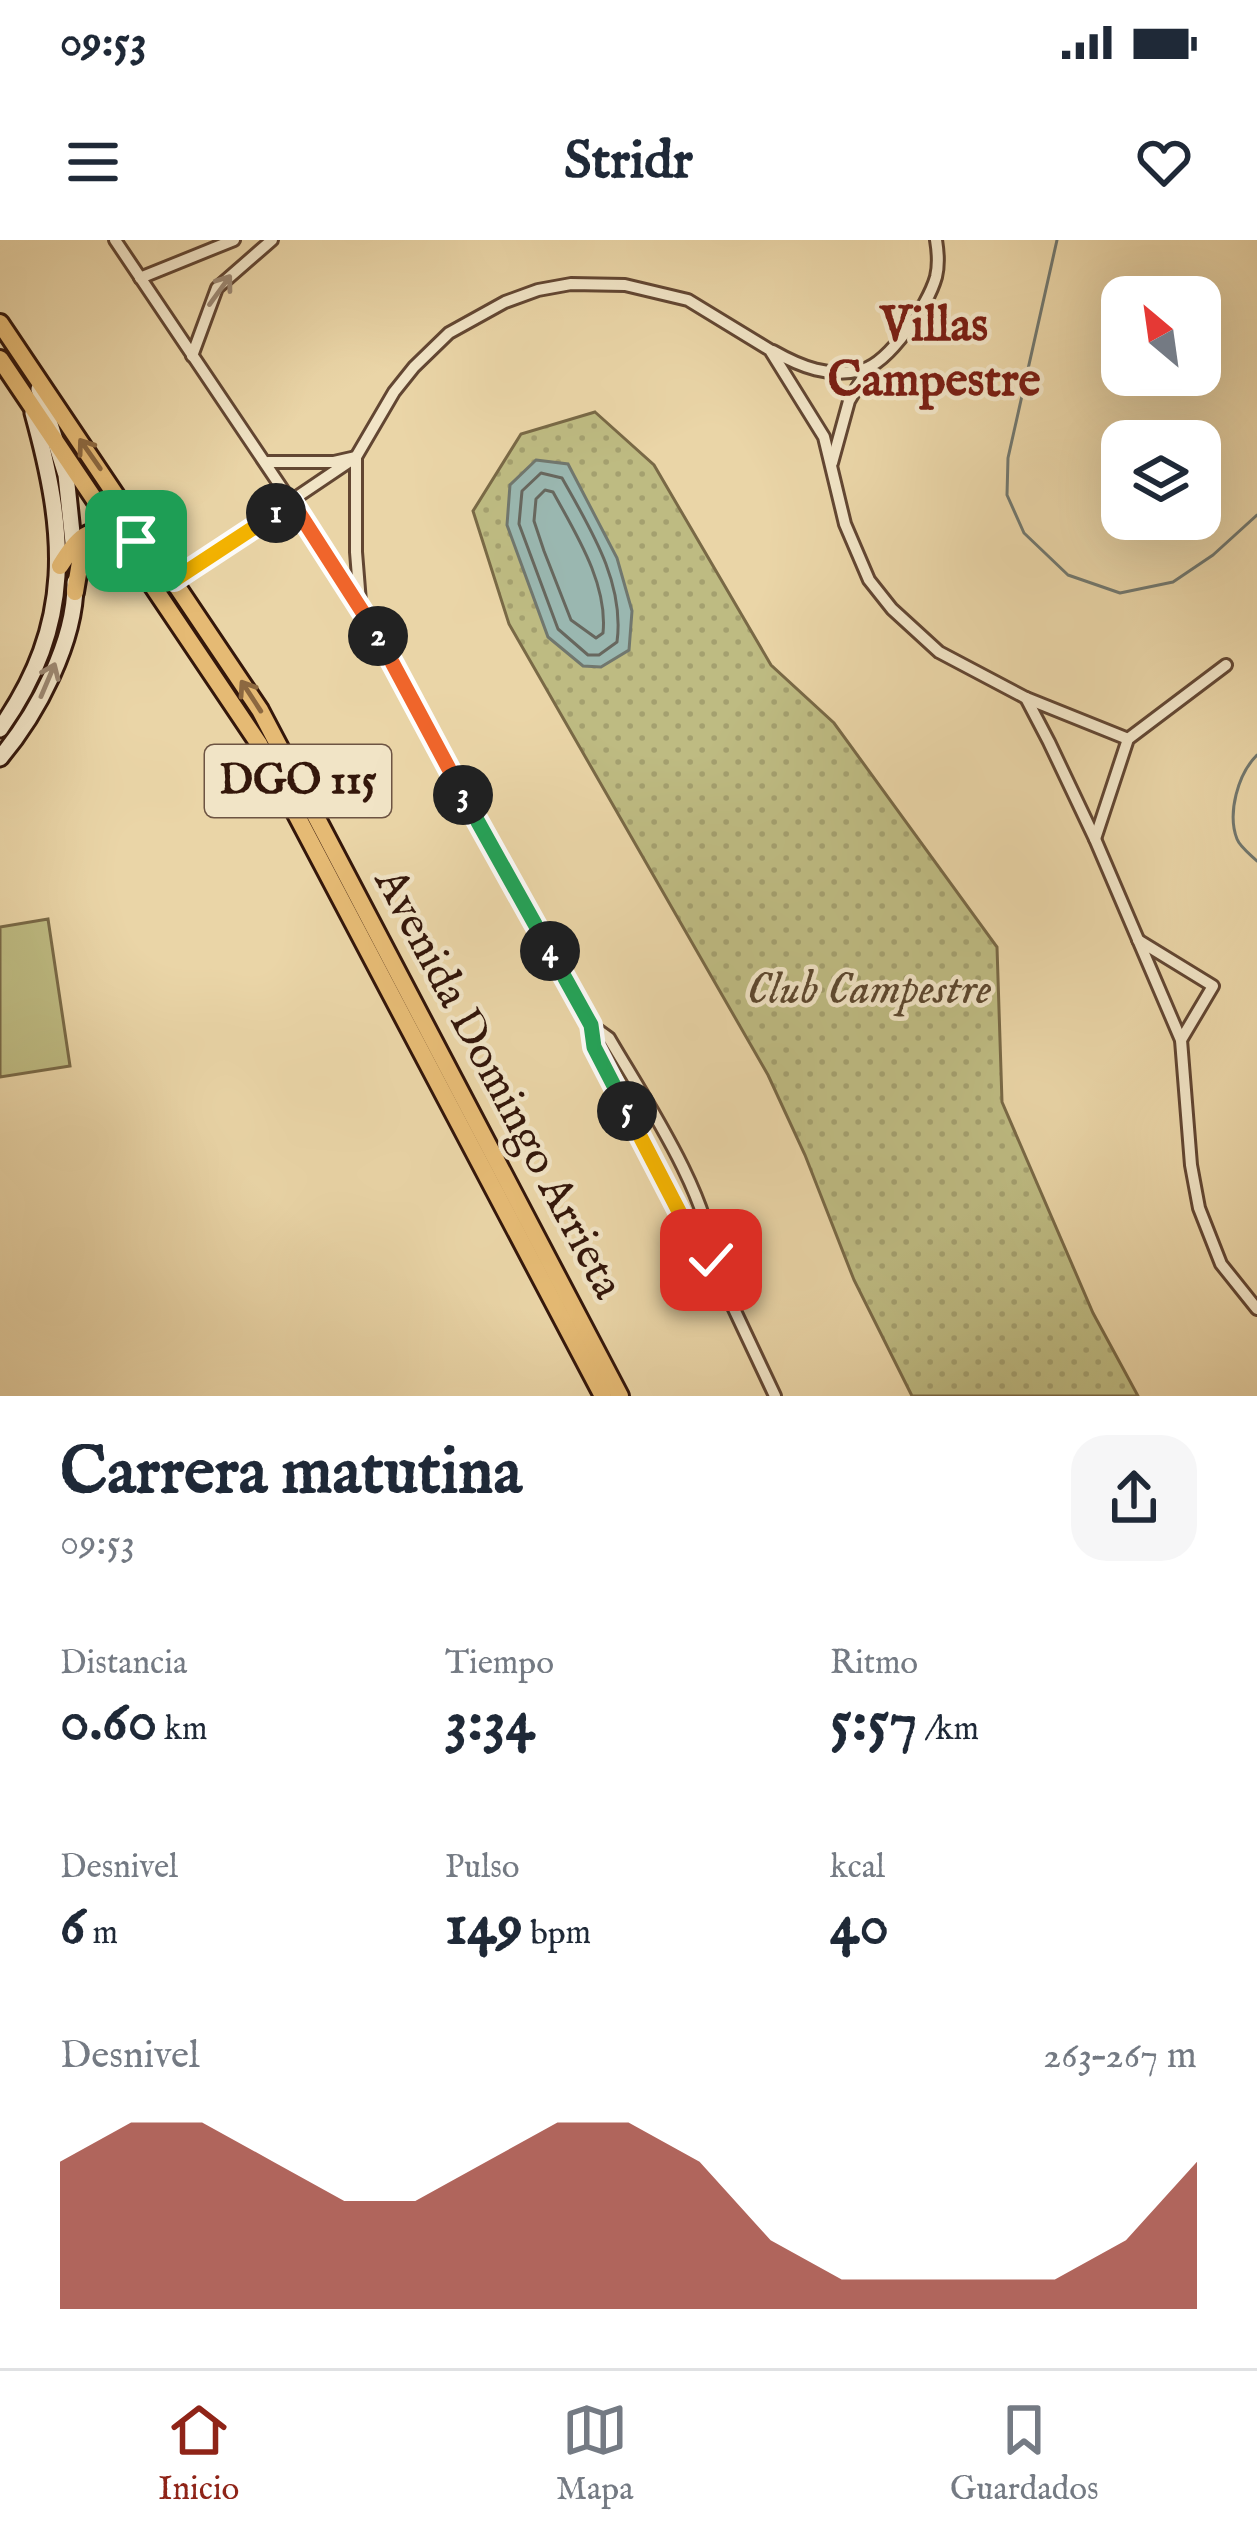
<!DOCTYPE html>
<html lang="es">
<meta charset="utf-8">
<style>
:root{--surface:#fff;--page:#f6f6f7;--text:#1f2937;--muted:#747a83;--line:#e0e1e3;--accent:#8f2418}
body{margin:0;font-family:"IM FELL English",serif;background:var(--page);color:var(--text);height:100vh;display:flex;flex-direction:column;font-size:45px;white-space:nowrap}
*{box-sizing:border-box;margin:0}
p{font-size:39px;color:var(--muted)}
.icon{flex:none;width:66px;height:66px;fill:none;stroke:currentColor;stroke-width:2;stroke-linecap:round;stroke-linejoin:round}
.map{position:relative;height:1156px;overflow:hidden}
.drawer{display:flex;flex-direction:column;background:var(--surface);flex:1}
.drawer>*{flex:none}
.needle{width:78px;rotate:331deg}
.controls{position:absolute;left:1101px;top:36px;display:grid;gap:24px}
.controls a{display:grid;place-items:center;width:120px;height:120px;border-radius:24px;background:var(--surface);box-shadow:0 12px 48px #0002;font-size:60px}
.pin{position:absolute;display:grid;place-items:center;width:102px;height:102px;color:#fff;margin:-51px;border-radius:24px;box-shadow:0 6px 18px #0006}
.km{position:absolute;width:60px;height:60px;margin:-30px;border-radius:50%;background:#222;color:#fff;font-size:33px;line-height:60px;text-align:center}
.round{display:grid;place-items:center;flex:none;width:126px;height:126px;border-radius:36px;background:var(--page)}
.summary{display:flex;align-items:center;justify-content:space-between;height:204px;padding:0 60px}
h1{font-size:66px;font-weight:700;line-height:90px}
.figures{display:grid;grid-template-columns:repeat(3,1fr);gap:18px;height:204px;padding:12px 60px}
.figures div{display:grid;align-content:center}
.figures b{font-size:60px;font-weight:700}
.figures small{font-size:33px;font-weight:400}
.figures p{font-size:33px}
.chart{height:336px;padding:24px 60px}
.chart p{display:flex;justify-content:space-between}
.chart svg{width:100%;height:216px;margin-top:12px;fill:var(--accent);opacity:.7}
.status{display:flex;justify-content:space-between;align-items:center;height:84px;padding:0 60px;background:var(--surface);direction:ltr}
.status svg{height:33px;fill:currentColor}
header{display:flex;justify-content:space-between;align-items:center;height:156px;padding:0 60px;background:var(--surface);font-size:54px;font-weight:700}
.tabs{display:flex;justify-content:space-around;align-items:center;height:168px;border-top:3px solid var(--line);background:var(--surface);font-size:33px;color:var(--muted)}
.tabs a{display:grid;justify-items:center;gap:6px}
.tabs .active{color:var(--accent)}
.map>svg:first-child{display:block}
.grass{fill:#bebb82;stroke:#796946;stroke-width:3}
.park{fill:url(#park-dots);stroke:#796946;stroke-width:3}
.water{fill:#9ab7b0;stroke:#71776e;stroke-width:3}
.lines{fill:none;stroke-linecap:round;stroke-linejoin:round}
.shore{stroke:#67675e;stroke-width:3}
.stream{stroke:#71776e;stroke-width:3}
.street-casing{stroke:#624632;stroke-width:16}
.secondary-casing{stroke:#34170b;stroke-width:21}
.primary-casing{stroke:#34170b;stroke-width:22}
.street{stroke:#f1e4c6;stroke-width:10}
.secondary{stroke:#f1e4c6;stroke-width:15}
.primary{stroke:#e5ba74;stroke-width:16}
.oneway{stroke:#9c8872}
.oneway2{stroke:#8c6840}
.split-1-casing{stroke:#fff;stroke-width:24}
.split-2-casing{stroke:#fff;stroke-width:24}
.split-3-casing{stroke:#fff;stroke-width:24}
.split-4-casing{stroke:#fff;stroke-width:24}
.split-5-casing{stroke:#fff;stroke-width:24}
.split-6-casing{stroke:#fff;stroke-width:24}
.split-1{stroke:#f5b400;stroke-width:15}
.split-2{stroke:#f0652b;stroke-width:15}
.split-3{stroke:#f0652b;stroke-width:15}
.split-4{stroke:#22a559;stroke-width:15}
.split-5{stroke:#22a559;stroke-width:15}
.split-6{stroke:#f5b400;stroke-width:15}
.labels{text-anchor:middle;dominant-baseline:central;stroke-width:9;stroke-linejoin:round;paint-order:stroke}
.shield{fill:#f1e4c6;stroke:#6d5443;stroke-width:3}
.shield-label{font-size:42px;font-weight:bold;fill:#34170b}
.park-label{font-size:45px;font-style:italic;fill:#5d482f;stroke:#f1e4c6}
.street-label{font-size:45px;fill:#34170b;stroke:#f1e4c6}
.neighbourhood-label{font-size:48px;font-weight:bold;fill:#7a1f14;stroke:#f1e4c6}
</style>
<div class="status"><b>09:53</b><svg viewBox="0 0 49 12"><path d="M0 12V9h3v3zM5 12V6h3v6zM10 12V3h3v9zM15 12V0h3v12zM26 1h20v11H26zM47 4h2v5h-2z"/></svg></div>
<header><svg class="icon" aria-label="menu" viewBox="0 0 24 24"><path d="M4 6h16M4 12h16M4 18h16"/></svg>Stridr<svg class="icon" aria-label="heart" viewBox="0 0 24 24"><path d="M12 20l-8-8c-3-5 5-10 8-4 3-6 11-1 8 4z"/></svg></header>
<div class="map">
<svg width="1257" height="1156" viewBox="0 0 1257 1156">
<defs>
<pattern id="park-dots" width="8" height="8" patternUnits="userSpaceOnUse" patternTransform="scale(3)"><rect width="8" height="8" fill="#bebb82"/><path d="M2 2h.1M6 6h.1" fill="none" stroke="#a4a06f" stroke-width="1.8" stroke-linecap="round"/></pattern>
</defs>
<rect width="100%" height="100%" fill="#ead5a7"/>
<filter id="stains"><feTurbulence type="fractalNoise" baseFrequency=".00167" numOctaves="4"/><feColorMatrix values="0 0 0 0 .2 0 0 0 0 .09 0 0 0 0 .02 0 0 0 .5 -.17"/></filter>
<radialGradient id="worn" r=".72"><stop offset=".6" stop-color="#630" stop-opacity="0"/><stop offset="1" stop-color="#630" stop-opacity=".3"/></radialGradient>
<polygon class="grass" points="48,679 70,826 0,837 0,687"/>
<polygon class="park" points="595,172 654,225 771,425 834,483 997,707 1002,862 1093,1073 1138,1156 912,1156 854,1040 805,915 768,835 509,384 473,271 521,194"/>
<polygon class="water" points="536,220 568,224 617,318 632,371 629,410 601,427 583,426 548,397 507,285 510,245"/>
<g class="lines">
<g class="shore">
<path d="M541 233 562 238C590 288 625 343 617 402L599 415H588L558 389 519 284 522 251Z"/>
<path d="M545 250 553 252C576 294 608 344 603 393L596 398 571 380 544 311 534 281 536 259Z"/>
</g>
<g class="stream">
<polyline points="1057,0 1008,218 1007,255 1024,293 1068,335 1120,353 1173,342 1213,315 1257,275"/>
<path d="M1257 515C1238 534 1227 573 1237 599 1240 607 1251 615 1257 621"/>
</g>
<g class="street-casing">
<g id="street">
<polyline points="115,0 361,366 591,785 594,807 699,1009 711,1020 775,1156"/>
<polyline points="140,38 234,0"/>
<path d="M773 111C801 127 829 138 862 130 890 122 928 65 936 37 939 25 938 12 936 0"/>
<polyline points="192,116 217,48 272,0"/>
<polyline points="268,222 334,222 356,217 356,312 360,362"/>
<polyline points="832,223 849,161 868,129"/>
<polyline points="174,340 356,217 394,152 414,127 449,93 505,62 538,50 571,44 625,45 688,60 770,110 824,197 845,284 869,340 892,369 939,412 1026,458 1049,502 1095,599 1181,800 1191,925 1199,968 1221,1024 1257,1069"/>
<polyline points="1026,458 1128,499"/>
<polyline points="1095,599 1128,499 1226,425"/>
<polyline points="1138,700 1213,746 1181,800"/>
<path d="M591 785 609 798C639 850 714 962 711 1020"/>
</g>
</g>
<g class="secondary-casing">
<g id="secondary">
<polyline points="39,149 66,235 74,312"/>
<path d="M0 489C75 382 66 293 33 173"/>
<path d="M0 518C37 474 76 401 75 342"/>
</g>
</g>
<g class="primary-casing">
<g id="primary">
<polyline points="0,83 260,470 620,1156"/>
<polyline points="0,119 259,504 603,1156"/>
<path d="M60 326C77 299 89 283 122 295"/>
<polyline points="75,352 80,322 89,308 109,304 128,315"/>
</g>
</g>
<use href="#street" class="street"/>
<use href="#secondary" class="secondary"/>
<use href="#primary" class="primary"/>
</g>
<defs><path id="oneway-shaft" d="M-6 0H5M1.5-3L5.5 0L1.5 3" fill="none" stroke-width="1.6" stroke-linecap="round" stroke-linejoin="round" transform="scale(3)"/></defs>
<g class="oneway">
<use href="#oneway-shaft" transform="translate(220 50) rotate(-54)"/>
<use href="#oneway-shaft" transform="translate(48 440) rotate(-67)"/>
</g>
<g class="oneway2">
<use href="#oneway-shaft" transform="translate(90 214) rotate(-125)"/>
<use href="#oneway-shaft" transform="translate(251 456) rotate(-123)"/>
</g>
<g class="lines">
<g class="split-1-casing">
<polyline id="split-1" points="136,301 156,311 174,340 276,273"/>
</g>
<g class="split-2-casing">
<polyline id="split-2" points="276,273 292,262 378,396"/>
</g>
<g class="split-3-casing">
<polyline id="split-3" points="378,396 463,555"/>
</g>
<g class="split-4-casing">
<polyline id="split-4" points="463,555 550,711"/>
</g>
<g class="split-5-casing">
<polyline id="split-5" points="550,711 591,785 594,807 627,871"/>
</g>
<g class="split-6-casing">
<polyline id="split-6" points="627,871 699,1010 711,1020"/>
</g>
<use href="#split-1" class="split-1"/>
<use href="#split-2" class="split-2"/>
<use href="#split-3" class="split-3"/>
<use href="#split-4" class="split-4"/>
<use href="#split-5" class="split-5"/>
<use href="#split-6" class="split-6"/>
</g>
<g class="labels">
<rect class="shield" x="205" y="505" width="186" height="72" rx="9"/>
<g class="shield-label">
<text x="298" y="541">DGO 115</text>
</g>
<g class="park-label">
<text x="869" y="750">Club Campestre</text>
</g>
<g class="street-label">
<text transform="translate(498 844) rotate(62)">Avenida Domingo Arrieta</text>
</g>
<g class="neighbourhood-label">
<text x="934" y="87">Villas<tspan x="934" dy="55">Campestre</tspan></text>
</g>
</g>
<rect width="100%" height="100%" filter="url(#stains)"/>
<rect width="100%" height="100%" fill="url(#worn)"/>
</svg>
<div class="controls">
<a><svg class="needle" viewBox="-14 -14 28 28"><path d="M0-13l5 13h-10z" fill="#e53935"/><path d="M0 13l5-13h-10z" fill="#747a83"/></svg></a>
<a><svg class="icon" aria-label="layers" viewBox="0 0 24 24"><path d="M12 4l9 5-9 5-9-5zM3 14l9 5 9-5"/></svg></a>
</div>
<div class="pin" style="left:136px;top:301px;background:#1e9e55"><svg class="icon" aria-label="arrive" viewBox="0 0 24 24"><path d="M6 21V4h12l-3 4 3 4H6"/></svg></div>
<div class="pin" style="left:711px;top:1020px;background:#d93025"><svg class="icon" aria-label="check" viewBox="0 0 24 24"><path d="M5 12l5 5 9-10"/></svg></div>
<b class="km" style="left:276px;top:273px">1</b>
<b class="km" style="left:378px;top:396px">2</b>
<b class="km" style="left:463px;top:555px">3</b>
<b class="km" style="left:550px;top:711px">4</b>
<b class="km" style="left:627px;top:871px">5</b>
</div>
<section class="drawer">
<div class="summary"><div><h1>Carrera matutina</h1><p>09:53</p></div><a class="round"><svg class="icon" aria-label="share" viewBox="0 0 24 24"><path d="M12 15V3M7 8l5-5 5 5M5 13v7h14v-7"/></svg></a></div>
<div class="figures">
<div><p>Distancia</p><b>0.60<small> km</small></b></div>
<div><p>Tiempo</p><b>3:34</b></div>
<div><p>Ritmo</p><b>5:57<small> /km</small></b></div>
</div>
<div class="figures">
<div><p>Desnivel</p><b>6<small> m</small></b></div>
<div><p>Pulso</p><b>149<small> bpm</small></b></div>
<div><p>kcal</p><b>40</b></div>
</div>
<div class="chart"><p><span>Desnivel</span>263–267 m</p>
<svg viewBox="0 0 160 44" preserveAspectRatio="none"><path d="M0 44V14L10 6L20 6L30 14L40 22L50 22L60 14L70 6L80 6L90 14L100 30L110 38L120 38L130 38L140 38L150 30L160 14V44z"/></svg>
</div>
</section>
<nav class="tabs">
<a class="active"><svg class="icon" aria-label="home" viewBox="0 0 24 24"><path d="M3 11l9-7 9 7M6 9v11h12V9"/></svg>Inicio</a>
<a><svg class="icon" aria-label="map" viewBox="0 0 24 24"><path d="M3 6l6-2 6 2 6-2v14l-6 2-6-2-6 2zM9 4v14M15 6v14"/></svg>Mapa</a>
<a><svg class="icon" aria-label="saved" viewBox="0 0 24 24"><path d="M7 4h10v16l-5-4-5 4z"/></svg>Guardados</a>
</nav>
